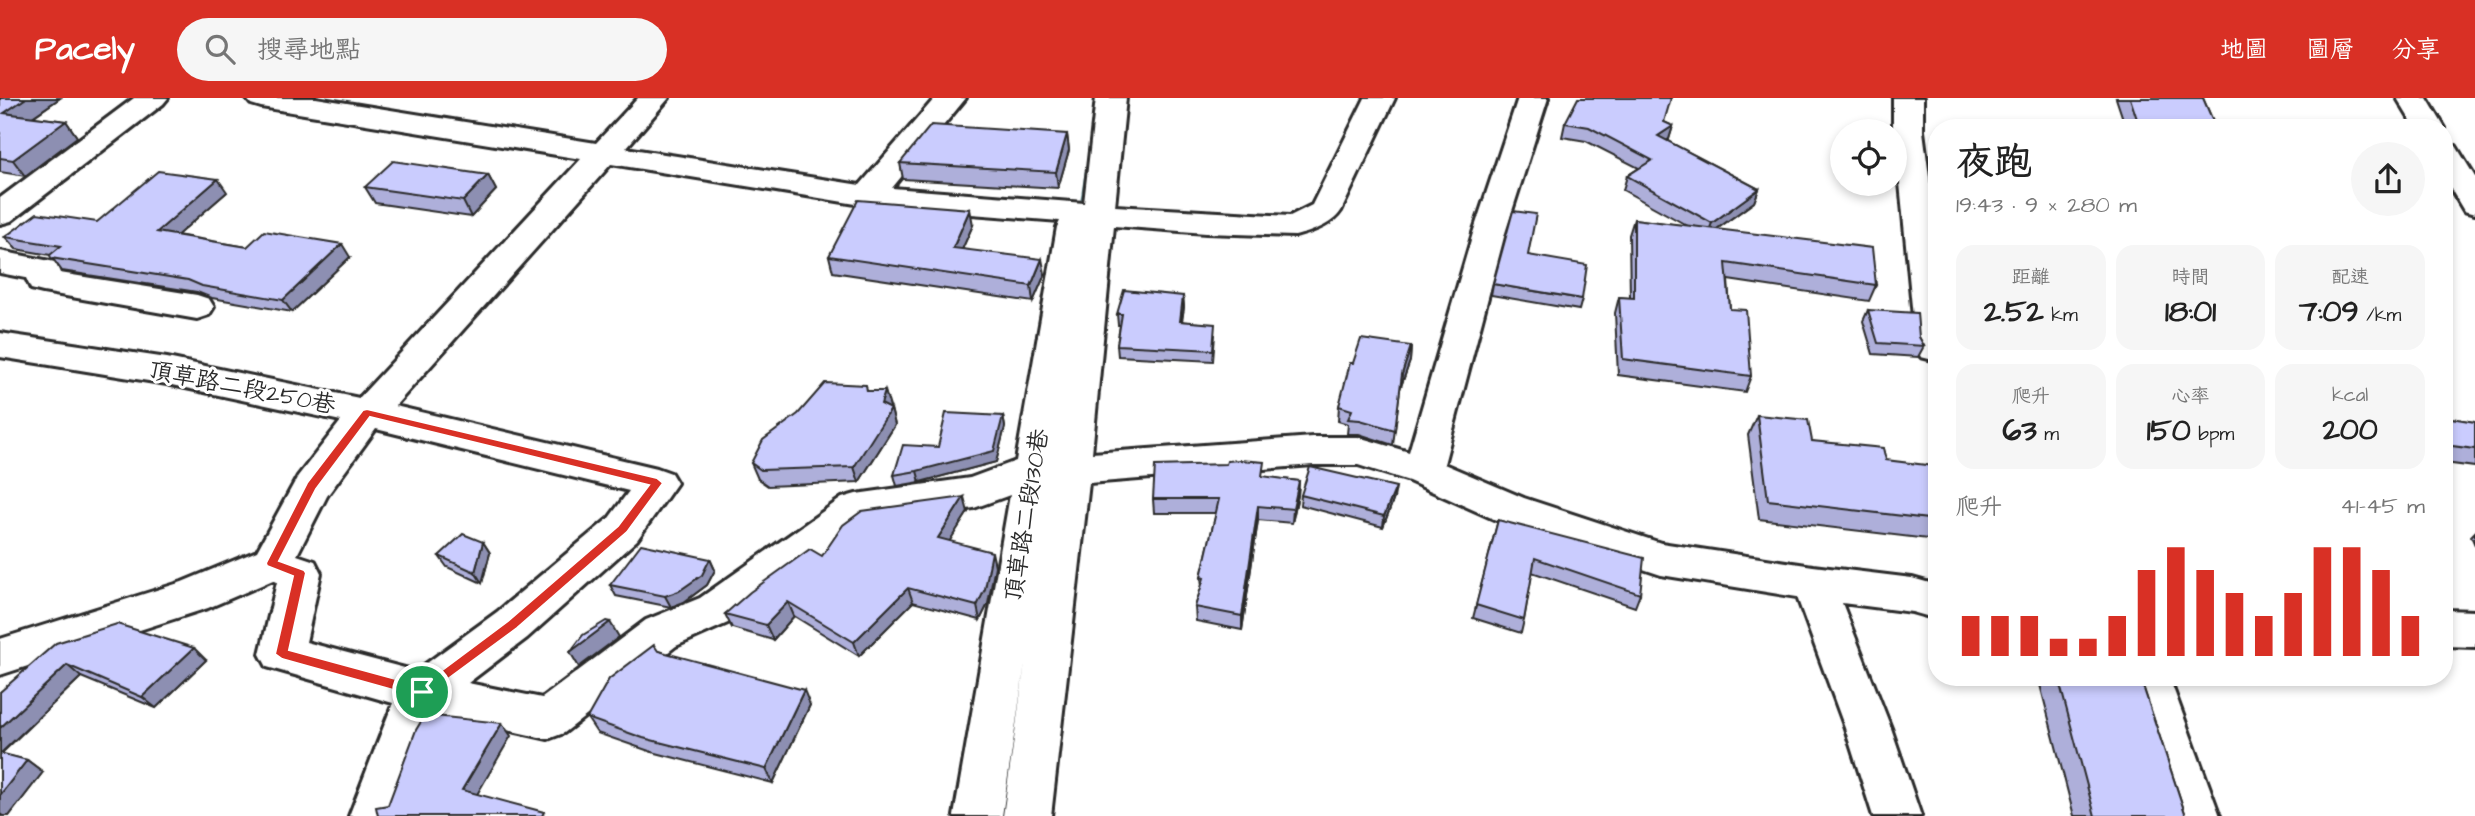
<!DOCTYPE html>
<html lang="zh-TW">
<meta charset="utf-8">
<style>
:root{--surface:#fff;--page:#f6f6f6;--text:#222;--muted:#767676;--accent:#d93025}
body{margin:0;font-family:"Architects Daughter","LXGW WenKai TC",sans-serif;background:var(--page);color:var(--text);height:100vh;display:flex;flex-direction:column;font-size:26px;white-space:nowrap}
*{box-sizing:border-box;margin:0}
p{font-size:23px;color:var(--muted)}
.icon{flex:none;width:38px;height:38px;fill:none;stroke:currentColor;stroke-width:2;stroke-linecap:round;stroke-linejoin:round}
.map{position:relative;flex:1;overflow:hidden}
.side{position:absolute;left:1928px;top:21px;width:525px;height:567px;display:flex;flex-direction:column;background:var(--surface);border-radius:28px;box-shadow:0 4px 10px #0003}
.side>*{flex:none}
.buttons{position:absolute;left:1830px;top:21px;display:grid;gap:14px}
.buttons a{display:grid;place-items:center;width:77px;height:77px;border-radius:50%;background:var(--surface);box-shadow:0 4px 10px #0003;font-size:35px}
.pin{position:absolute;display:grid;place-items:center;width:60px;height:60px;color:#fff;margin:-30px;border:4px solid #fff;border-radius:50%;box-shadow:0 2px 7px #0007}
.round{display:grid;place-items:center;flex:none;width:74px;height:74px;border-radius:37px;background:var(--page)}
.overview{display:flex;align-items:center;justify-content:space-between;height:119px;padding:0 28px}
h1{font-size:38px;font-weight:700;line-height:52px}
.figures{display:grid;grid-template-columns:repeat(3,1fr);gap:10px;height:119px;padding:7px 28px}
.figures div{display:grid;align-content:center;border-radius:18px;background:var(--page);text-align:center}
.figures b{font-size:30px;font-weight:700}
.figures small{font-size:19px;font-weight:400}
.figures p{font-size:19px}
.chart{height:196px;padding:14px 28px}
.chart p{display:flex;justify-content:space-between}
.chart svg{width:100%;height:126px;margin-top:7px;stroke:var(--accent);stroke-width:6}
header{display:flex;align-items:center;gap:42px;box-sizing:border-box;height:98px;padding:0 35px;background:var(--accent);color:#fff}
header strong{font-size:33px}
nav{display:flex;gap:38px;margin-inline-start:auto;font-size:24px}
.search{width:490px;height:63px;background:var(--page);display:flex;align-items:center;gap:18px;box-sizing:border-box;padding:0 24px;border-radius:38px;color:var(--muted);font-size:26px}
.map>svg:first-child{display:block}
.lines{fill:none;stroke-linecap:round;stroke-linejoin:round}
.stream-far1{stroke:#63939a;stroke-width:7}
.stream{stroke:#63939a;stroke-width:9}
.minor-casing{stroke:#2b2b2b;stroke-width:6}
.minor{fill:#fff;fill-rule:evenodd}
.wall{fill:#aeafda;stroke:#2b2b2b;stroke-width:2}
.shaded-wall{fill:#8d8fb2;stroke:#2b2b2b;stroke-width:2}
.building{fill:#caccfe;stroke:#2b2b2b;stroke-width:2}
.route{fill:#d93025;stroke:#fff;stroke-width:2;fill-rule:evenodd}
.labels{text-anchor:middle;dominant-baseline:central;stroke-width:6;stroke-linejoin:round;paint-order:stroke}
.street-label{font-size:24px;fill:#2b2b2b;stroke:#fff}
</style>
<header>
<strong>Pacely</strong>
<div class="search"><svg class="icon" aria-label="search" viewBox="0 0 24 24"><circle cx="10" cy="10" r="6"/><path d="M15 15l6 6"/></svg>搜尋地點</div>
<nav><a>地圖</a><a>圖層</a><a>分享</a></nav>
</header>
<div class="map">
<svg width="2475" height="718" viewBox="0 0 2475 718">
<rect width="100%" height="100%" fill="#fff"/>
<filter id="ink" filterUnits="userSpaceOnUse"><feTurbulence type="fractalNoise" baseFrequency=".0143" numOctaves="2"/><feDisplacementMap in="SourceGraphic" scale="14" xChannelSelector="R" yChannelSelector="G"/><feConvolveMatrix kernelMatrix="1 2 1 2 8 2 1 2 1" color-interpolation-filters="sRGB"/></filter>
<g filter="url(#ink)">
<g class="lines">
<polyline class="stream-far1" points="1082,115 1088,75"/>
<polyline class="stream" points="1012,653 1020,600"/>
<g class="minor-casing">
<g id="minor">
<polygon points="134,0 168,0 163,6 11,123 0,126 0,100"/>
<path d="M246 0H316L596 45 638 0H669L626 50 860 87 935 0H966L892 90 1084 105 1096 0H1126L1115 108 1290 118 1312 107 1365 0H1395L1341 113C1332 127 1311 134 1295 138L1206 135 1114 128 1092 355 1313 339H1358L1409 354 1473 135 1518 0H1548L1505 135 1444 366 1524 400 1661 445 1813 468 1912 480 1937 487V521L1912 514 1842 505 1891 630 1921 718H1873L1845 630 1797 499 1661 477 1496 422 1409 383 1358 367H1313L1089 385 1051 718H1003L1025 565 1002 718H954L1010 397 974 410 866 425 730 524 676 548 564 635 548 641 434 616 397 718H349L393 605 267 569 260 556 277 484 273 482 208 510 0 577V541L182 484 257 453 298 378 341 323 167 286 0 259V235L167 260 359 300 581 61 261 9 251 6ZM611 66 868 108 1060 123 1057 129 1016 363 970 380 856 396 842 400 700 500 646 522 542 600 468 585 527 540 637 442 677 385 671 375 657 370 395 308ZM376 331 629 393 609 420 497 514 416 573 306 544 321 475 315 463 297 457 327 398Z"/>
<polygon points="1893,0 1923,0 1923,33 1937,140 1937,263 1921,259 1916,250 1895,33 1893,33"/>
<polygon points="2397,0 2427,0 2445,30 2415,30"/>
<polygon points="2445,46 2456,48 2475,79 2475,116 2464,113 2445,81"/>
<polygon points="0,153 55,164 60,175 197,197 209,201 214,209 209,217 197,221 43,194 31,191 26,180 0,175"/>
<polygon points="2445,512 2475,513 2475,549 2445,548"/>
<polygon points="2125,579 2169,579 2220,718 2172,718"/>
</g>
</g>
<use href="#minor" class="minor"/>
</g>
<g class="wall">
<polygon points="0,0 60,0 33,19 66,23 77,39 25,78 0,74"/>
<polygon points="2116,0 2203,0 2216,30 2126,30"/>
<polygon points="1664,24 1673,28 1669,41 1667,43 1759,91 1754,104 1717,131 1876,187 1869,203 1728,182 1730,211 1751,278 1745,294 1618,277 1615,215 1619,199 1630,200 1629,137 1634,121 1688,128 1623,92 1627,78 1639,70 1586,43 1562,39 1565,25"/>
<polygon points="1067,36 1069,52 1058,90 903,81 900,65"/>
<polygon points="488,77 496,92 471,119 375,105 365,89"/>
<polygon points="227,94 177,137 247,149 350,159 292,214 212,200 197,194 62,173 50,157 16,151 5,139 97,124"/>
<polygon points="973,127 962,151 1045,176 1033,204 833,174 829,158"/>
<polygon points="1493,186 1582,201 1579,212 1491,197"/>
<polygon points="1183,198 1184,209 1182,223 1215,237 1213,263 1118,258 1117,247 1120,227 1118,227 1117,216"/>
<polygon points="1868,212 1919,239 1924,248 1918,259 1873,256 1863,223"/>
<polygon points="1411,248 1410,263 1400,291 1393,347 1359,336 1347,336 1348,326 1338,323 1339,308 1353,265"/>
<polygon points="868,293 885,293 889,310 891,311 895,327 859,384 768,388 758,381 751,365"/>
<polygon points="1757,317 1812,343 1937,379 1937,440 1936,442 1759,421 1748,337"/>
<polygon points="1003,318 1005,329 996,364 920,384 897,388 894,377 938,349"/>
<polygon points="2445,319 2475,324 2475,369 2445,365"/>
<polygon points="1264,379 1299,383 1298,397 1292,425 1258,422 1242,532 1196,523 1195,509 1202,488 1201,479 1216,415 1154,415 1153,401"/>
<polygon points="1301,397 1394,400 1383,429 1300,407"/>
<polygon points="968,414 949,443 995,468 988,506 980,522 913,504 859,558 794,518 773,542 732,530 725,516 822,458"/>
<polygon points="1498,422 1640,496 1635,509 1532,474 1524,522 1521,535 1473,520"/>
<polygon points="2475,434 2475,447 2471,438"/>
<polygon points="483,444 490,455 482,485 447,469 439,458"/>
<polygon points="710,461 715,472 707,487 684,504 671,509 616,498 610,487"/>
<polygon points="117,526 206,562 156,610 81,579 1,656 27,662 43,674 9,718 0,718 0,594"/>
<polygon points="658,553 810,607 773,685 652,654 597,635 587,620"/>
<polygon points="2038,579 2140,579 2186,718 2074,718"/>
</g>
<g class="shaded-wall">
<polygon points="26,0 60,0 16,30 4,15"/>
<polygon points="66,23 77,39 25,78 13,62"/>
<polygon points="1673,28 1669,41 1654,51 1658,38"/>
<polygon points="1067,36 1069,52 1058,90 1056,74"/>
<polygon points="488,77 496,92 471,119 463,103"/>
<polygon points="218,81 227,94 166,147 157,134"/>
<polygon points="1759,91 1754,104 1707,138 1712,125"/>
<polygon points="970,111 973,127 956,165 953,150"/>
<polygon points="342,146 350,159 292,214 283,202"/>
<polygon points="1042,161 1045,176 1033,204 1031,188"/>
<polygon points="1183,198 1184,209 1180,234 1180,223"/>
<polygon points="1411,248 1410,263 1400,291 1402,276"/>
<polygon points="885,293 890,309 887,318 891,311 895,327 859,384 854,369 881,306"/>
<polygon points="1003,318 1005,329 996,364 920,384 917,373"/>
<polygon points="1299,383 1298,397 1292,425 1293,411"/>
<polygon points="1396,389 1394,400 1383,429 1384,418"/>
<polygon points="964,399 968,414 942,455 938,440"/>
<polygon points="1258,408 1258,422 1242,532 1242,518"/>
<polygon points="483,444 490,455 482,485 475,474"/>
<polygon points="992,454 995,468 988,506 980,522 977,508"/>
<polygon points="710,461 715,472 707,487 684,504 671,509 665,498"/>
<polygon points="908,490 913,504 859,558 854,544"/>
<polygon points="788,504 794,518 773,542 766,527"/>
<polygon points="610,524 619,539 579,569 570,554"/>
<polygon points="194,550 206,562 156,610 142,599"/>
<polygon points="67,567 81,579 0,656 0,630"/>
<polygon points="804,592 810,607 773,685 766,671"/>
<polygon points="502,625 511,638 472,705 462,692"/>
<polygon points="27,662 43,674 9,718 3,718 0,716 0,697"/>
</g>
<g class="building">
<polygon points="0,0 26,0 4,15 66,23 13,62 0,60"/>
<polygon points="1578,0 1671,0 1664,24 1673,28 1658,38 1759,91 1712,125 1627,78 1652,62 1589,29 1565,25"/>
<polygon points="2130,0 2203,0 2216,30 2183,30 2138,24"/>
<polygon points="1980,26 2009,30 1981,30"/>
<polygon points="931,27 1067,36 1056,74 900,65"/>
<polygon points="393,63 488,77 463,103 365,89"/>
<polygon points="158,73 218,81 157,134 247,149 264,133 342,146 283,202 202,188 188,182 51,160 50,157 61,148 5,139 37,115 97,124"/>
<polygon points="858,102 970,111 953,150 1042,161 1031,188 829,158"/>
<polygon points="1513,113 1536,116 1528,157 1587,167 1582,201 1493,186"/>
<polygon points="1634,121 1872,150 1876,187 1726,165 1730,211 1746,212 1751,278 1623,261 1619,199 1634,200"/>
<polygon points="1124,192 1183,198 1180,223 1215,226 1213,252 1117,247 1122,216 1117,216"/>
<polygon points="1868,212 1917,215 1919,239 1924,248 1878,245"/>
<polygon points="1361,241 1411,248 1402,276 1395,332 1360,322 1348,321 1352,312 1339,308 1350,265 1353,265"/>
<polygon points="825,285 866,287 867,293 885,293 881,306 891,311 854,369 761,372 751,365 763,342 798,316"/>
<polygon points="946,315 1003,318 994,353 917,373 894,377 903,347 938,349"/>
<polygon points="1757,317 1808,322 1812,343 1883,350 1886,362 1934,368 1937,379 1937,422 1768,402"/>
<polygon points="2445,319 2475,324 2475,351 2445,347"/>
<polygon points="1240,362 1264,364 1262,378 1299,383 1293,411 1258,408 1242,518 1195,509 1204,480 1201,479 1219,401 1153,401 1155,368 1226,366 1227,363"/>
<polygon points="1310,369 1396,389 1384,418 1301,397"/>
<polygon points="964,399 938,440 992,454 985,491 977,508 908,490 854,544 788,504 766,527 725,516 750,494 810,451 822,458 843,427 862,413"/>
<polygon points="1498,422 1644,460 1640,496 1535,460 1524,522 1476,507"/>
<polygon points="463,436 483,444 475,474 439,458"/>
<polygon points="641,446 710,461 702,477 679,493 665,498 610,487"/>
<polygon points="606,523 610,524 570,554 583,537"/>
<polygon points="117,526 194,550 142,599 67,567 0,630 0,594 56,545"/>
<polygon points="654,547 658,553 804,592 766,671 643,640 587,620 609,581"/>
<polygon points="2058,579 2140,579 2186,718 2095,718"/>
<polygon points="425,617 502,625 462,692 544,714 542,718 378,718 376,709 388,707 416,632"/>
<polygon points="0,655 27,662 0,697"/>
</g>
</g>
<path class="route" d="M367 311 657 380 663 385 627 434 517 530 422 600 282 561 275 556 293 478 267 468 266 465 307 385 363 312ZM370 319 649 387 618 428 508 523 421 588 289 552 306 475 304 472 279 463 316 391Z"/>
<g class="labels">
<g class="street-label">
<text transform="translate(242 290) rotate(11)">頂草路二段250巷</text>
<text transform="translate(1027 417) rotate(-81)">頂草路二段130巷</text>
</g>
</g>
</svg>
<div class="buttons">
<a><svg class="icon" aria-label="locate" viewBox="0 0 24 24"><circle cx="12" cy="12" r="6"/><path d="M12 2v4M12 18v4M2 12h4M18 12h4"/></svg></a>
</div>
<div class="pin" style="left:422px;top:594px;background:#1e9e55"><svg class="icon" aria-label="arrive" viewBox="0 0 24 24"><path d="M6 21V4h12l-3 4 3 4H6"/></svg></div>
<section class="side">
<div class="overview"><div><h1>夜跑</h1><p>19:43 · 9 × 280 m</p></div><a class="round"><svg class="icon" aria-label="share" viewBox="0 0 24 24"><path d="M12 15V3M7 8l5-5 5 5M5 13v7h14v-7"/></svg></a></div>
<div class="figures">
<div><p>距離</p><b>2.52<small> km</small></b></div>
<div><p>時間</p><b>18:01</b></div>
<div><p>配速</p><b>7:09<small> /km</small></b></div>
</div>
<div class="figures">
<div><p>爬升</p><b>63<small> m</small></b></div>
<div><p>心率</p><b>150<small> bpm</small></b></div>
<div><p>kcal</p><b>200</b></div>
</div>
<div class="chart"><p><span>爬升</span>41–45 m</p>
<svg viewBox="0 0 160 44" preserveAspectRatio="none"><path d="M5 44V30M15 44V30M25 44V30M35 44V38M45 44V38M55 44V30M65 44V14M75 44V6M85 44V14M95 44V22M105 44V30M115 44V22M125 44V6M135 44V6M145 44V14M155 44V30"/></svg>
</div>
</section>
</div>
